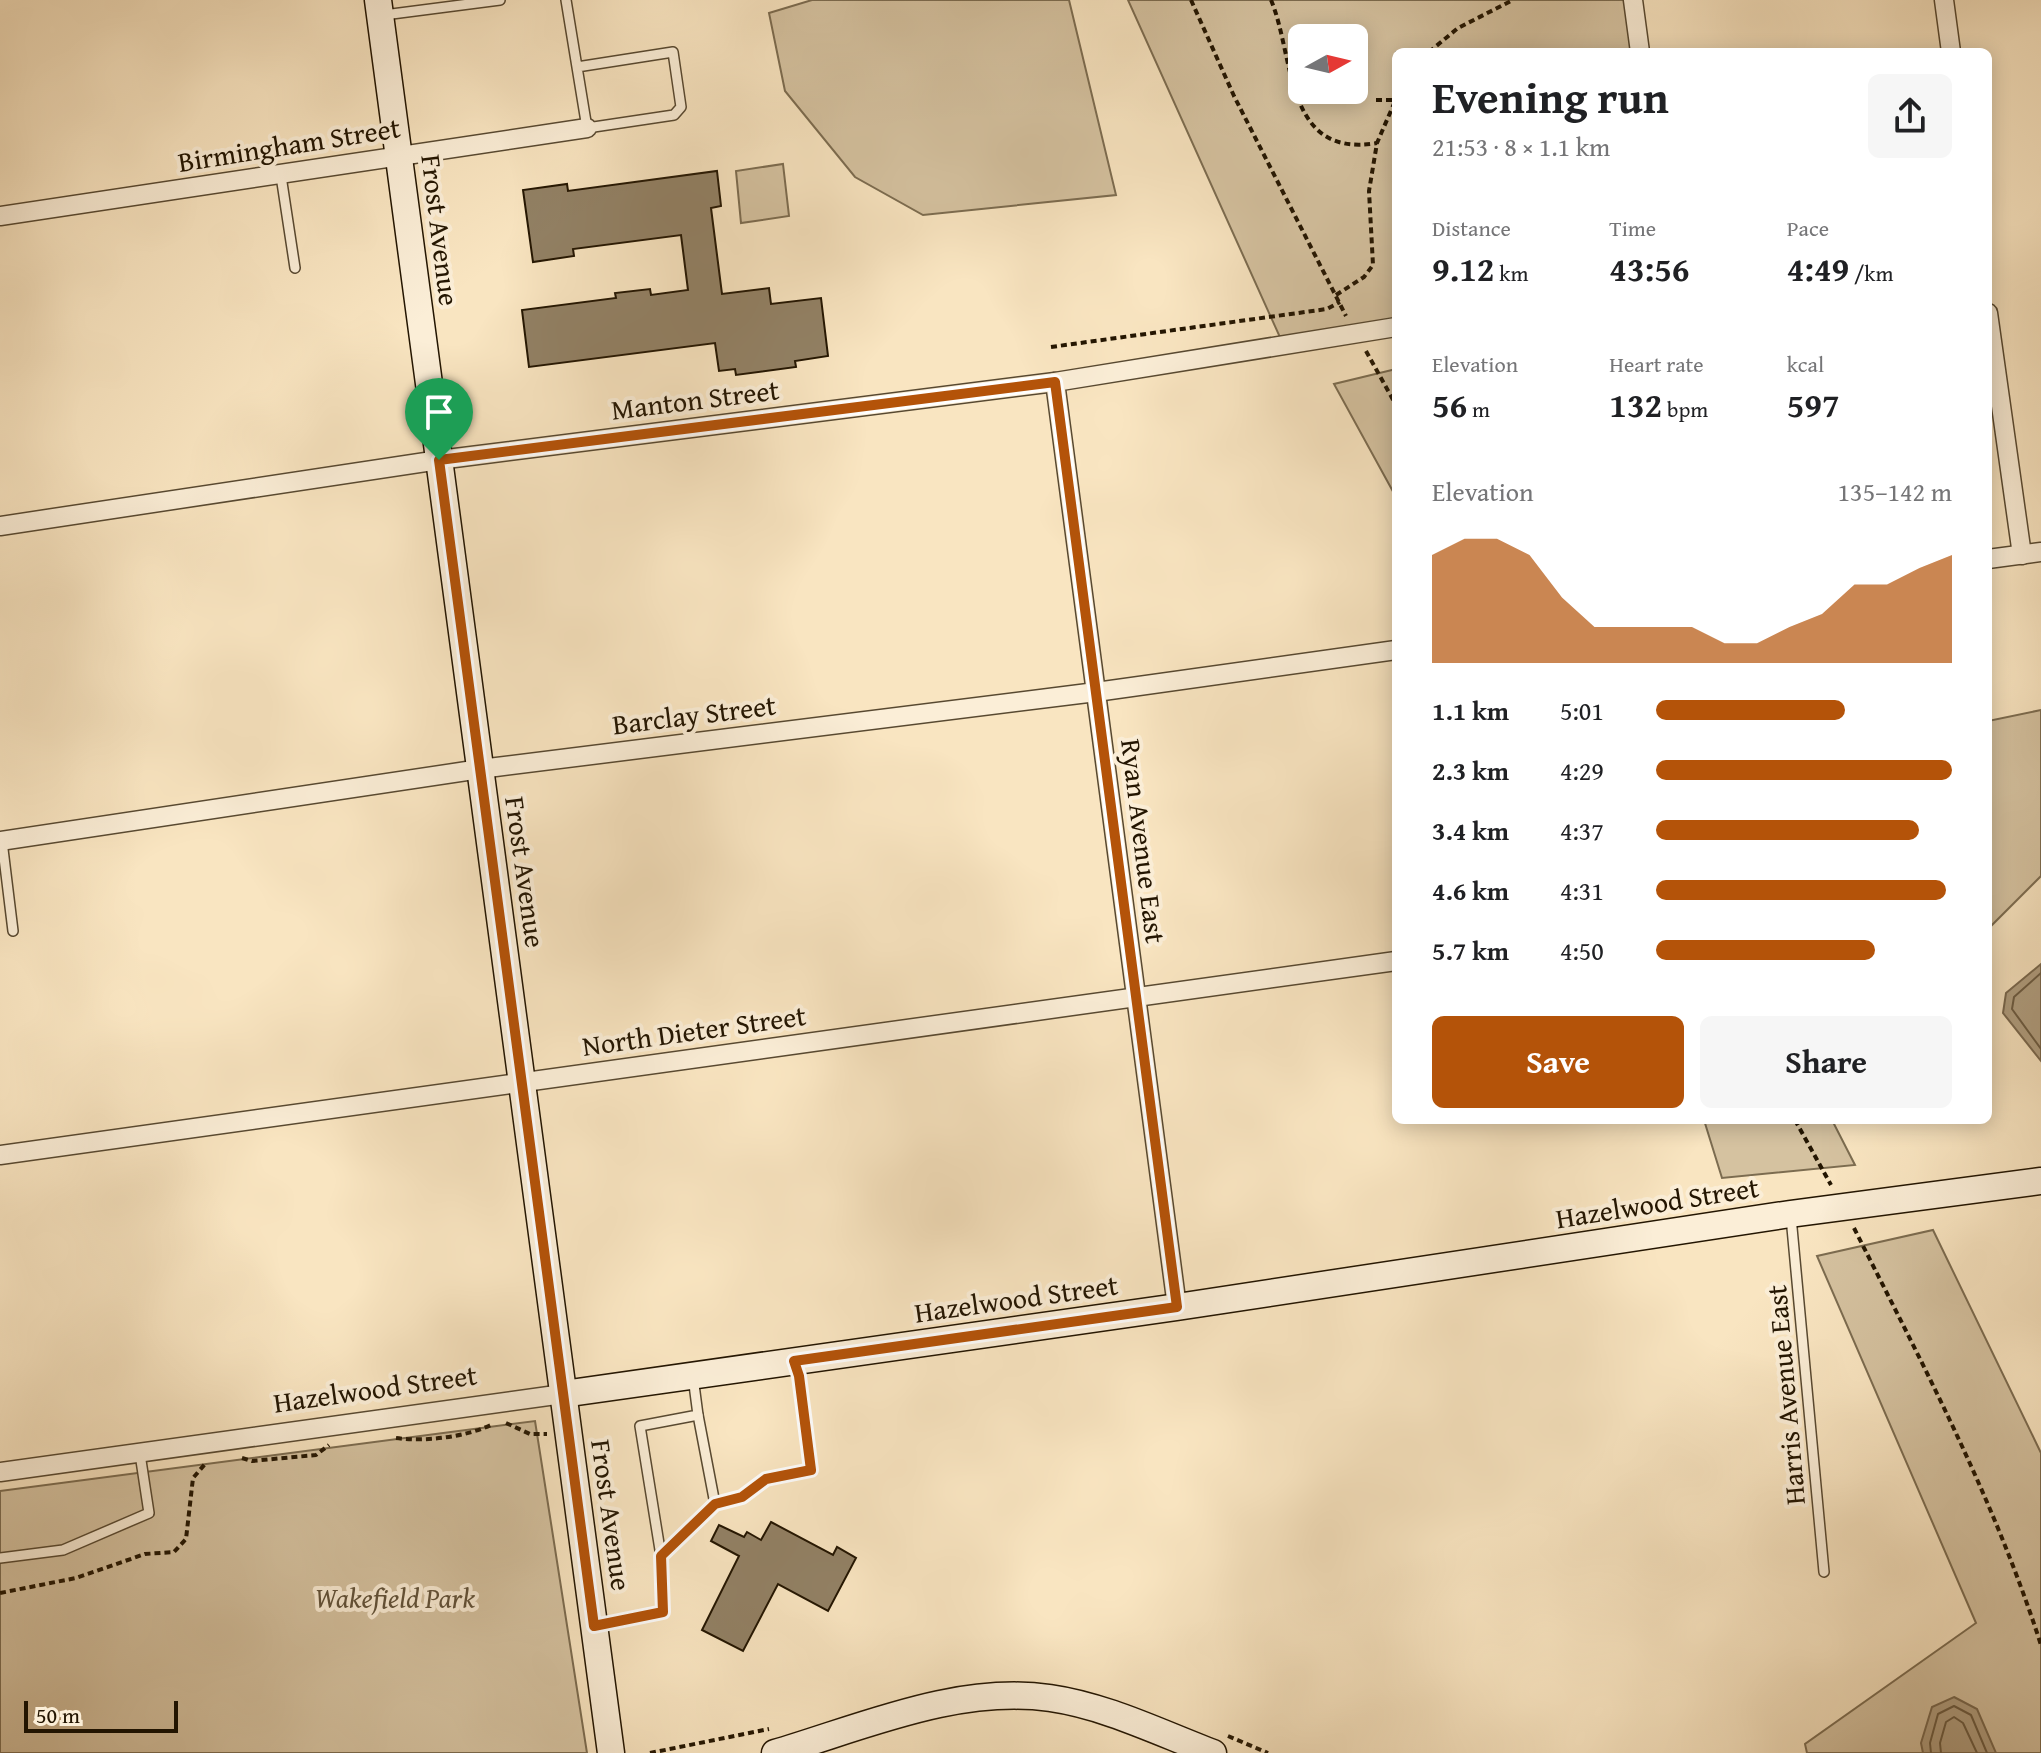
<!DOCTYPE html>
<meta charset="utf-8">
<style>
:root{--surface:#fff;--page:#f6f6f6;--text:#202124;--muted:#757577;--accent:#b45309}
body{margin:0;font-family:"Gentium Book Plus",serif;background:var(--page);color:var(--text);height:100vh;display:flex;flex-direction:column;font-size:30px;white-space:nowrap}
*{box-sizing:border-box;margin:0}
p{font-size:26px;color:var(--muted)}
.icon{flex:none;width:44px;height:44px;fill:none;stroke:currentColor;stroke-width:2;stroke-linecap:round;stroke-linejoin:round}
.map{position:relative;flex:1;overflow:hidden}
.details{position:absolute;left:1392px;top:48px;width:600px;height:1076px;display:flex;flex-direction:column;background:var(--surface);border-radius:12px;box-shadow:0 4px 20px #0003}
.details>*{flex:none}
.needle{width:52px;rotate:82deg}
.fabs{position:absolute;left:1288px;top:24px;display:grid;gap:16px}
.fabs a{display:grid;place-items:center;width:80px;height:80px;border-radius:12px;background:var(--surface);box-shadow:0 4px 20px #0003;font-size:40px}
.scale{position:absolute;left:24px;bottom:20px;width:154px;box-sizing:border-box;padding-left:8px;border:4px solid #231501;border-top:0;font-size:22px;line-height:28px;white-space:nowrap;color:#231501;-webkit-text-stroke:6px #fbeed7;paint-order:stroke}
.pin{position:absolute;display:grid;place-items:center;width:68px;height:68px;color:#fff;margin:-82px -34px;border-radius:50% 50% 50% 0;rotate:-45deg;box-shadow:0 0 8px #0007}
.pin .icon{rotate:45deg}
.round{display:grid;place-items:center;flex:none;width:84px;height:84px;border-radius:12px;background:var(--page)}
.headline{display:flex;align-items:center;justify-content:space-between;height:136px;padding:0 40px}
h1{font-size:44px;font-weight:700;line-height:60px}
.figures{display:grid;grid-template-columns:repeat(3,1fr);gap:12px;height:136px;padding:8px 40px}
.figures div{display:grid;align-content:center}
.figures b{font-size:34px;font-weight:700}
.figures small{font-size:22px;font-weight:400}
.figures p{font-size:22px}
.chart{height:224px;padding:16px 40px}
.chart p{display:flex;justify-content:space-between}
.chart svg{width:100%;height:144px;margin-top:8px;fill:var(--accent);opacity:.7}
.button{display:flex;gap:16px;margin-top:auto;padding:16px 40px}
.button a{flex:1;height:92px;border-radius:12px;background:var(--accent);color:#fff;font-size:32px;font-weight:700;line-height:92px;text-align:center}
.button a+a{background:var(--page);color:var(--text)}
ul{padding:0 40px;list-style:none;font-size:26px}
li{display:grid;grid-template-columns:128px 96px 1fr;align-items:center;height:60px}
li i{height:20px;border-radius:10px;background:var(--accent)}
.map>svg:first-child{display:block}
.green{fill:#d5c2a0;stroke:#7c6c50;stroke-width:2;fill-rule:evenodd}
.water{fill:#b09e80;stroke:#78674d;stroke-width:2}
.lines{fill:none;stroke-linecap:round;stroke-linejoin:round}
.shore{stroke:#6a5a40;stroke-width:2}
.building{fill:#928165;stroke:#231501;stroke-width:2}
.lane-casing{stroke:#584931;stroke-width:12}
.street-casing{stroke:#584931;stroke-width:21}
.secondary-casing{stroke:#231501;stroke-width:29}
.path{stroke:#231501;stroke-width:4;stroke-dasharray:6 4;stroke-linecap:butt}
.lane{stroke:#fbeed7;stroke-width:9}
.street{stroke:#fbeed7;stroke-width:18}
.secondary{stroke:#fbeed7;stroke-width:26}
.route-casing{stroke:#fff;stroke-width:16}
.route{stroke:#b45309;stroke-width:10}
.labels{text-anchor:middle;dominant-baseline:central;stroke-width:8;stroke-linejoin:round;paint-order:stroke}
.street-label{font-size:28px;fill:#231501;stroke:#fbeed7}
.park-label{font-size:28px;font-style:italic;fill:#615239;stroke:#fbeed7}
</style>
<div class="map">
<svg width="2041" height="1753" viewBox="0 0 2041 1753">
<rect width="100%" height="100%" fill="#f9e5c1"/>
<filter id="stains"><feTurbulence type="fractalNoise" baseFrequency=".0025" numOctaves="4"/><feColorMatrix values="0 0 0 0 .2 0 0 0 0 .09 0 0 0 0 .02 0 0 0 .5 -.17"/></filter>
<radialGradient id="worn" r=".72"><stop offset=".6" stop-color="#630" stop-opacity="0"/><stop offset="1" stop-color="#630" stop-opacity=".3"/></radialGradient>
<g class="green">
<polygon points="812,0 1069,0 1116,195 923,215 855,177 785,91 769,13"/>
<path d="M1128 0H1632L1639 52H1396V327L1283 344ZM1302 38H1354V90H1302Z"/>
<polygon points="783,164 789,216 741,223 736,171"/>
<polygon points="1396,369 1396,497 1334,384"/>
<polygon points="2041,710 2041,876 1988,929 1988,721"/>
<polygon points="1704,1120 1832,1120 1855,1165 1722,1178"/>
<polygon points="1933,1230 2041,1453 2041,1753 1807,1753 1805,1744 1976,1623 1817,1256"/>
<polygon points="535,1421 587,1753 0,1753 0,1491"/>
</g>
<g class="water">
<polygon points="2041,964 2041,1061 2003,1013 2006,993"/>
<polygon points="1954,1697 1977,1709 1996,1753 1923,1753 1921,1743 1932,1707"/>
</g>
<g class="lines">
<g class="shore">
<polyline points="2041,973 2014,997 2012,1009 2041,1049"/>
<polyline points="1931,1753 1930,1743 1938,1714 1954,1706 1971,1715 1987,1753"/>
<polyline points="1941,1753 1940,1743 1946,1722 1954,1717 1963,1723 1977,1753"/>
</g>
</g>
<g class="building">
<polygon points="717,171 721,206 711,208 722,294 769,288 771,304 821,298 828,356 795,361 796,367 736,375 735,369 719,371 715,343 529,367 522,310 616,298 615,293 650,289 651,295 688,290 681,235 573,249 574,256 533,262 523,190 567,184 568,191"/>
<polygon points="771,1522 833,1555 837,1547 856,1558 828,1611 778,1584 743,1651 702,1630 739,1556 711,1541 719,1525 744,1537 747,1532 761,1540"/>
</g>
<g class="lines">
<g class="lane-casing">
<g id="lane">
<polyline points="566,0 587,128 674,115 681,107 673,52 577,67"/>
<polyline points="384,15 500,0"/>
<polyline points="281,176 295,268"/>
<polyline points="2,841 13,931"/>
<polyline points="1791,1217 1824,1572"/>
<polyline points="698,1415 715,1504"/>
<polyline points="661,1556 640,1426 698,1415 693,1377"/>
<polyline points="0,1558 63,1550 149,1513 140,1454"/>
<polyline points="597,1625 663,1612 661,1556 715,1504 742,1497 766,1479 811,1470 799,1376 795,1365"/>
</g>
</g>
<g class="street-casing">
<g id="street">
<polyline points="1633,0 1640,52"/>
<polyline points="1944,0 1951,52"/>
<polyline points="0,216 587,128"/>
<polyline points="1988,313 2022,555"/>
<polyline points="1055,382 1177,1307"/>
<polyline points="0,526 439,460 1055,382 1396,327"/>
<polyline points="1988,559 2041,552"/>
<polyline points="0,841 480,769 1096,692 1396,650"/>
<polyline points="0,1155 1396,961"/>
<polyline points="0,1472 563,1394"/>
</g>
</g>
<g class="secondary-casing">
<g id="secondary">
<polyline points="378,0 611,1753"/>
<polyline points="563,1394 1177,1307 1790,1214 2041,1181"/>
<path d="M775 1753C863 1727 957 1685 1050 1698 1106 1706 1160 1733 1213 1753"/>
</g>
</g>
<g class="path">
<polyline points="1191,0 1234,96 1346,316"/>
<path d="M1271 0C1295 57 1284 159 1377 143"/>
<polyline points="1429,52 1458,28 1513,0"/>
<polyline points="1376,100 1396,100"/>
<polyline points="1336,295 1364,277 1373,265 1369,191 1377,143 1396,99"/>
<polyline points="1051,347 1327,309 1340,302"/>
<polyline points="1366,351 1396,405"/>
<polyline points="1795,1120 1831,1185"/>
<path d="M1854 1228C1924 1367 1993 1496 2041 1645"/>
<polyline points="506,1423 530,1434 547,1434"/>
<path d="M396 1438C426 1442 466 1437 493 1424"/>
<polyline points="242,1458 252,1461 316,1455 329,1445"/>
<polyline points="0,1593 76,1578 145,1554 174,1552 186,1539 193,1478 205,1464"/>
<polyline points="1228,1736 1268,1753"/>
<polyline points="650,1753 769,1729"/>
</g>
<use href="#lane" class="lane"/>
<use href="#street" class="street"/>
<use href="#secondary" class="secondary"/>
</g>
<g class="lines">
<g class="route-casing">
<polygon id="route" points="1055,382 1177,1307 794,1361 799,1376 811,1470 766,1479 742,1497 715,1504 661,1556 663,1612 594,1626 439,460"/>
</g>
<use href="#route" class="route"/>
</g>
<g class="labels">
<g class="street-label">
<text transform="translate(289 144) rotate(-9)">Birmingham Street</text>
<text transform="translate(441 230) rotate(83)">Frost Avenue</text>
<text transform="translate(695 399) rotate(-7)">Manton Street</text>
<text transform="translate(694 714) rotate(-7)">Barclay Street</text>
<text transform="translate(1144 841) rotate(83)">Ryan Avenue East</text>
<text transform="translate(526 872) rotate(82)">Frost Avenue</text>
<text transform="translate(694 1030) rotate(-8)">North Dieter Street</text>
<text transform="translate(1657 1202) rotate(-9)">Hazelwood Street</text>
<text transform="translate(1016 1298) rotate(-8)">Hazelwood Street</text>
<text transform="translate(375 1388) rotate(-8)">Hazelwood Street</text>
<text transform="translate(1785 1395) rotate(-95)">Harris Avenue East</text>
<text transform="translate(612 1515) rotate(82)">Frost Avenue</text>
</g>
<g class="park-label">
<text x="395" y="1597">Wakefield Park</text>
</g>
</g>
<rect width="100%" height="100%" filter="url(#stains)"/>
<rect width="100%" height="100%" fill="url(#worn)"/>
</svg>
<div class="fabs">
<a><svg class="needle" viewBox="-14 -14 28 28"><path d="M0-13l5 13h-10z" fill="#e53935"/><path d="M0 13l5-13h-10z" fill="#757577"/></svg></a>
</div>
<div class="scale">50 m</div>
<div class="pin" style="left:439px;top:460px;background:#1e9e55"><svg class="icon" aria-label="arrive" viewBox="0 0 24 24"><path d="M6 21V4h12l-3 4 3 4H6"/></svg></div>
<section class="details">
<div class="headline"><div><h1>Evening run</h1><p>21:53 · 8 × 1.1 km</p></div><a class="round"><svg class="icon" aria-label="share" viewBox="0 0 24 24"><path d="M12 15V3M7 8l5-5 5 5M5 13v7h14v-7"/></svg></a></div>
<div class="figures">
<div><p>Distance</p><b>9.12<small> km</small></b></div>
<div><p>Time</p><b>43:56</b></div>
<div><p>Pace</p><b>4:49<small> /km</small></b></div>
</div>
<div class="figures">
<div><p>Elevation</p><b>56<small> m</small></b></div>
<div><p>Heart rate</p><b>132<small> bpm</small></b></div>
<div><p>kcal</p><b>597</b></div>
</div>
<div class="chart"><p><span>Elevation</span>135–142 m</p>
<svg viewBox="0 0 160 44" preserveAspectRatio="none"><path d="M0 44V11L10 6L20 6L30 11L40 24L50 33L60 33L70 33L80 33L90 38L100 38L110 33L120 29L130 20L140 20L150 15L160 11V44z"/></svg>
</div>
<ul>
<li><b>1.1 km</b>5:01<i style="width:64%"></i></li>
<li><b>2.3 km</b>4:29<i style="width:100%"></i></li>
<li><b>3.4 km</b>4:37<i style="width:89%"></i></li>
<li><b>4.6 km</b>4:31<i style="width:98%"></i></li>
<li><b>5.7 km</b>4:50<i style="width:74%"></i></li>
</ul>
<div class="button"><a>Save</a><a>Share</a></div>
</section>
</div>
